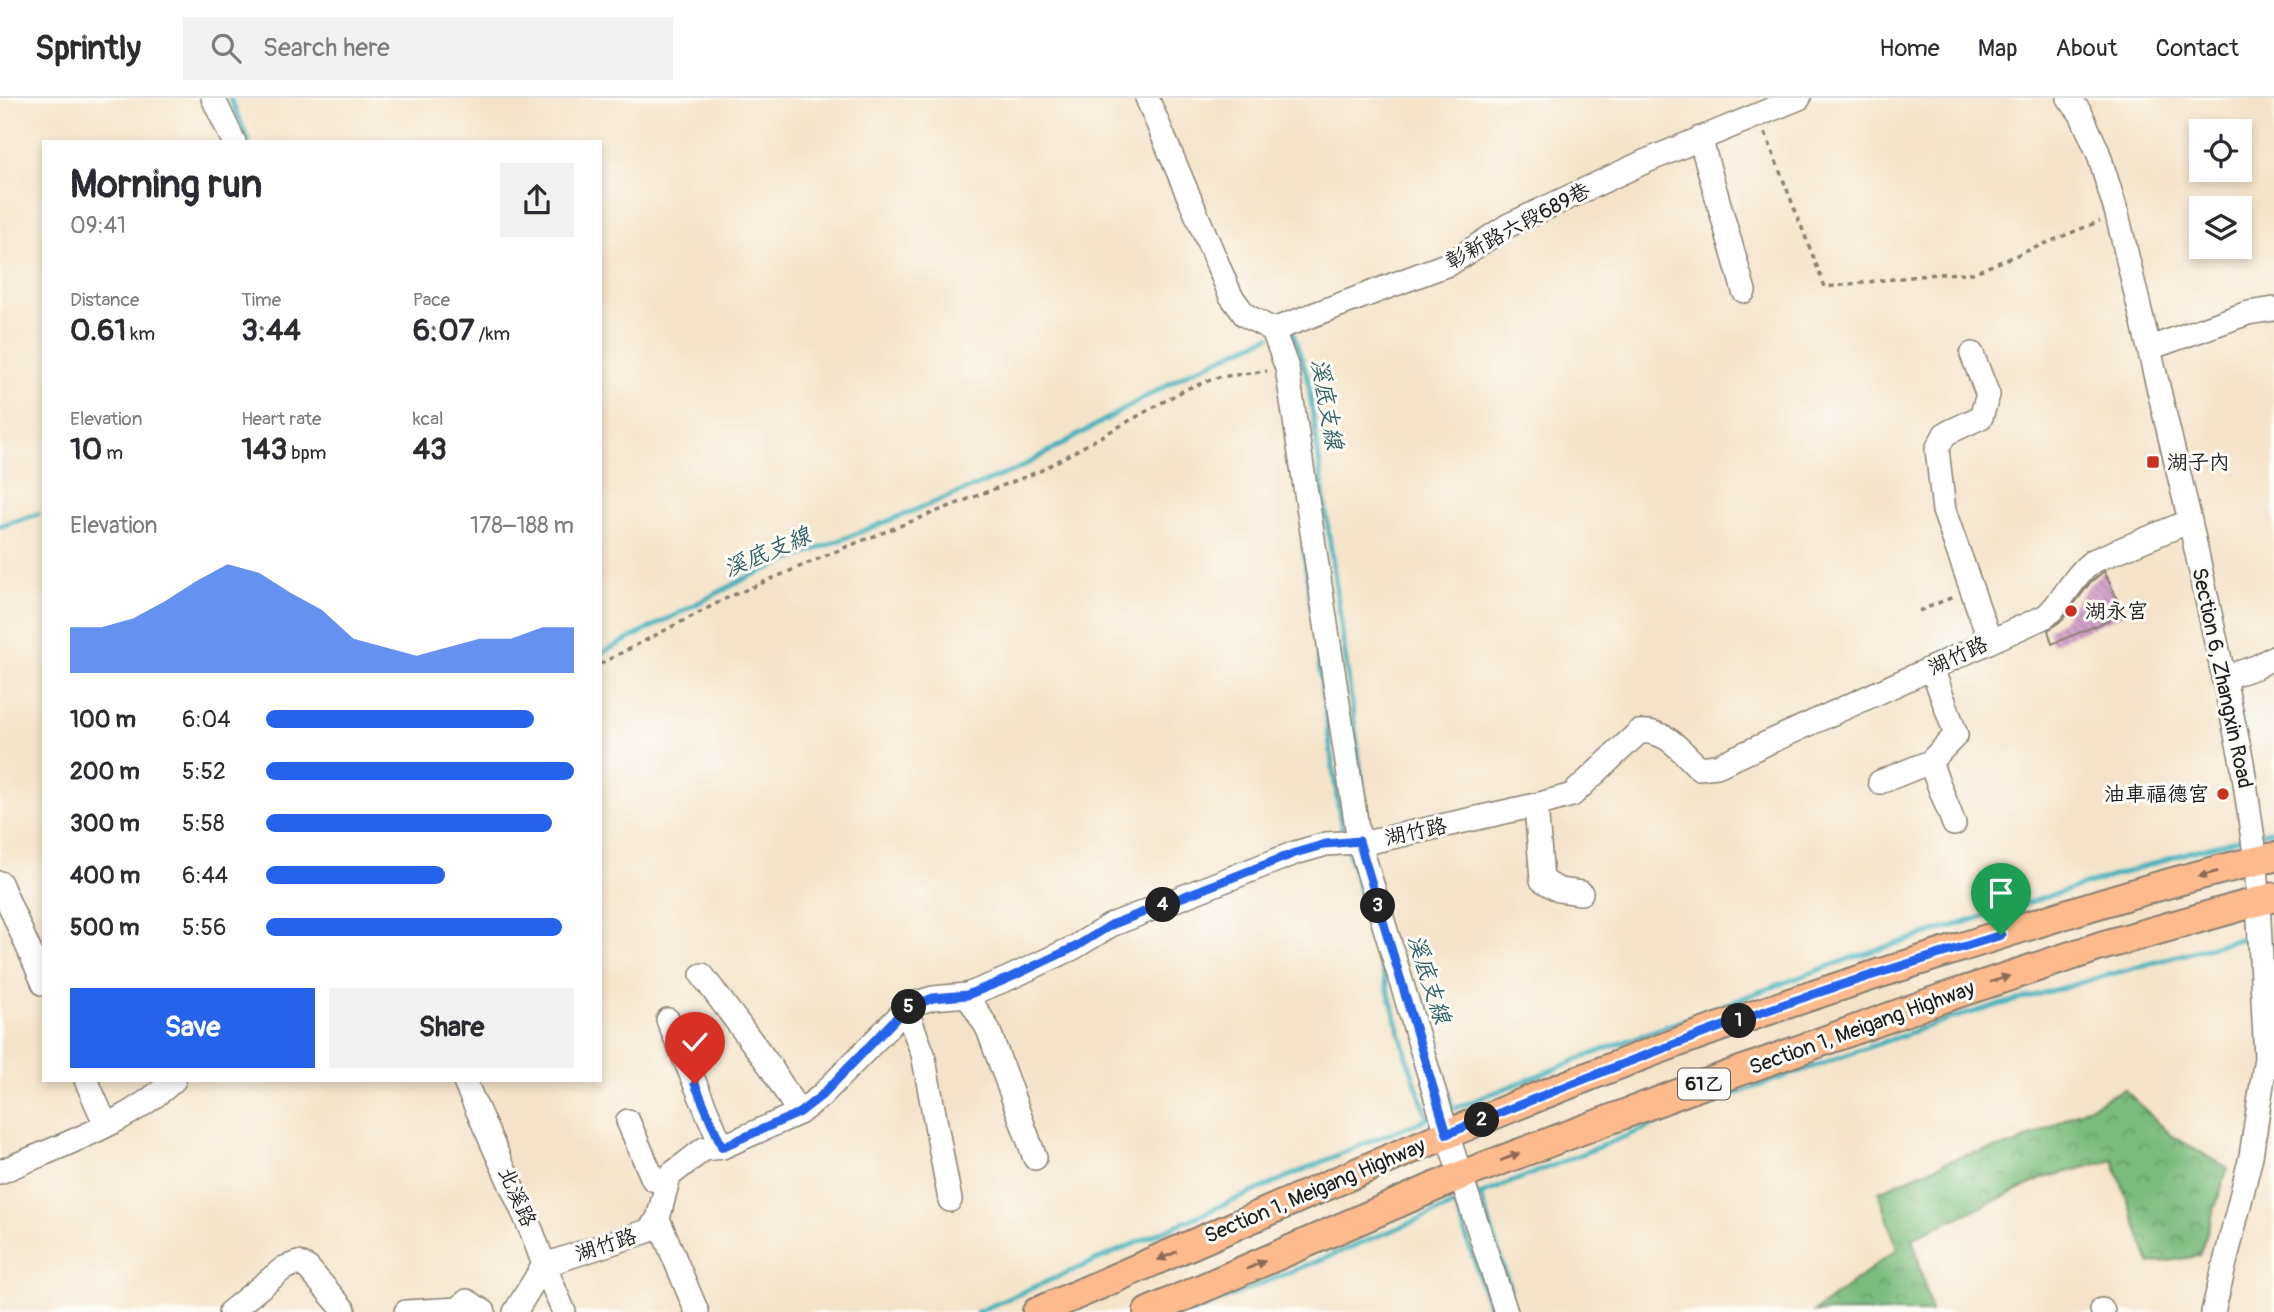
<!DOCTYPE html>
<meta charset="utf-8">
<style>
:root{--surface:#fff;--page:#f2f2f3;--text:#2b2b33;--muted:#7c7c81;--line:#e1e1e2;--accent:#2563eb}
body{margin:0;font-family:Pangolin,"LXGW WenKai TC",sans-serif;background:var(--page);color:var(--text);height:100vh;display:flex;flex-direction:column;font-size:26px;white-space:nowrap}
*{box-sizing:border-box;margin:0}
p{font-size:23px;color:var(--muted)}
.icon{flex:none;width:38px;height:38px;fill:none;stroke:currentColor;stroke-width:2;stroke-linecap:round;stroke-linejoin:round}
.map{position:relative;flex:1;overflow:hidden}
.side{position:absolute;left:42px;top:42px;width:560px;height:942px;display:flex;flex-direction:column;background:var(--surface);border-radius:0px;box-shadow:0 4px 10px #0003}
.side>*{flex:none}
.controls{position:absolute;left:2189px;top:21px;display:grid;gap:14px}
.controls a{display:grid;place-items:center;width:63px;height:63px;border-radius:0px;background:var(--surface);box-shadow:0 4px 10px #0003;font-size:35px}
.pin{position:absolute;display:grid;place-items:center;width:60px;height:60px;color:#fff;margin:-72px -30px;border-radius:50% 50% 50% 0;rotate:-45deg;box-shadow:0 0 7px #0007}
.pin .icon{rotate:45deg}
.km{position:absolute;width:35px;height:35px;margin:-18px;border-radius:50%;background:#222;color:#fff;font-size:19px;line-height:35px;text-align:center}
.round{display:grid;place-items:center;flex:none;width:74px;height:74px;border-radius:0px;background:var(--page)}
.overview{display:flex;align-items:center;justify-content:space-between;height:119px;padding:0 28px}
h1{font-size:38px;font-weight:800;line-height:52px}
.stats{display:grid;grid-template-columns:repeat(3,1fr);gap:10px;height:119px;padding:7px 28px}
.stats div{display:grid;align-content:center}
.stats b{font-size:30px;font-weight:800}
.stats small{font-size:19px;font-weight:400}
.stats p{font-size:19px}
.chart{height:196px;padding:14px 28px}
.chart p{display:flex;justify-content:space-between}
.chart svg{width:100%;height:126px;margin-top:7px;fill:var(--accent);opacity:.7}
.action{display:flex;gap:14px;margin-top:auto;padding:14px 28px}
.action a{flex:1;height:80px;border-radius:0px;background:var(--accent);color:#fff;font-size:28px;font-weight:800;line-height:80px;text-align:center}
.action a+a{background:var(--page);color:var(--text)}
ul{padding:0 28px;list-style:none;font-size:23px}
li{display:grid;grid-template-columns:112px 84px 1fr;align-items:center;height:52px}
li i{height:18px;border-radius:9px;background:var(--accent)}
header{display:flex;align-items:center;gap:42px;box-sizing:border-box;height:98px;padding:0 35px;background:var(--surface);border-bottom:2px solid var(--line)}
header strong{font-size:33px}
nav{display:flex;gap:38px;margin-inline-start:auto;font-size:24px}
.search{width:490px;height:63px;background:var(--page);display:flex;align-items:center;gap:18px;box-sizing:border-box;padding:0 24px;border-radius:0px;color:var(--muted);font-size:26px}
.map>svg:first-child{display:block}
.forest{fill:url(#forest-crowns);stroke:#4b6c4c;stroke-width:2}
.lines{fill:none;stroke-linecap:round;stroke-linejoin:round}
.stream{stroke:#41b0bb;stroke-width:5}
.building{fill:url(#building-back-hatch)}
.minor-casing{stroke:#888072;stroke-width:26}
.major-casing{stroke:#888072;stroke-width:32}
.path{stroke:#888072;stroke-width:3.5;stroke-dasharray:5 5;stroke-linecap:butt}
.minor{stroke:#fff;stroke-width:23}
.major{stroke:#fcba8d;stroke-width:28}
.oneway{fill:#8c6b54}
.route-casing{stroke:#fff;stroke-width:14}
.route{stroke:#2563eb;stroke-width:9}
.poi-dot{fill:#c8321e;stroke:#fdfcf7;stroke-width:2.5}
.labels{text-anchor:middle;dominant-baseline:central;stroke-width:6;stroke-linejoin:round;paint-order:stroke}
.shield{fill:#fdfcf7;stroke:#605f5e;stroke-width:2}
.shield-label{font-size:19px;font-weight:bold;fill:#1c1c1c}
.street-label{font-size:21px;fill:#1c1c1c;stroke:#fdfcf7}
.poi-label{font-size:21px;fill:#1c1c1c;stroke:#fdfcf7;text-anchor:start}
.water-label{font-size:23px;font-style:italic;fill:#2d5f64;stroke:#fdfcf7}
</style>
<header>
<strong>Sprintly</strong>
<div class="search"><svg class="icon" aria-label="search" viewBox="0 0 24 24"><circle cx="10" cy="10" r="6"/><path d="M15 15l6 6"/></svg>Search here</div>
<nav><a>Home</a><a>Map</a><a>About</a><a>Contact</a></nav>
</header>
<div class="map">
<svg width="2274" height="1214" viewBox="0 0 2274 1214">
<defs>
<pattern id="forest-crowns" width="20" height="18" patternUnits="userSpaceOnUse" patternTransform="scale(1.75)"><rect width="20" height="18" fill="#7abc7d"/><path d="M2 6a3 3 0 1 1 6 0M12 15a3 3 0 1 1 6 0" fill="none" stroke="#639866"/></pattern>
<pattern id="building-back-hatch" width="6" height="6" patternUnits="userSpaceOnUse" patternTransform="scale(1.75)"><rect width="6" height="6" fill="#cb91c0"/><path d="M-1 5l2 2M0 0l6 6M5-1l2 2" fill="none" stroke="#a4769b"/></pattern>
</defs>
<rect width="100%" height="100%" fill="#fdfcf7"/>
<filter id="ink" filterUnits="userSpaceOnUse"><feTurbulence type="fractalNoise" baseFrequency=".0143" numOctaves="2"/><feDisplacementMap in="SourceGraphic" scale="14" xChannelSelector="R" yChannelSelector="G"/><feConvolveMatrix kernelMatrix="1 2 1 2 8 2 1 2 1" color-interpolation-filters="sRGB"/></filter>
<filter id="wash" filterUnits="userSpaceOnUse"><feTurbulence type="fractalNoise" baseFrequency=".00686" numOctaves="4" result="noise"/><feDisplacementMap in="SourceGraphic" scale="28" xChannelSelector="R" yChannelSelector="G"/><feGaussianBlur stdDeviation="1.57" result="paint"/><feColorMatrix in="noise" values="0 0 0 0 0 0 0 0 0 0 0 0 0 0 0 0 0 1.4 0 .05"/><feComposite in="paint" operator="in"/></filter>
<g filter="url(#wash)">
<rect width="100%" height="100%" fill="#f4e3c9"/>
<polygon class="forest" points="2124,991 2171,1037 2228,1070 2199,1158 2150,1166 2113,1062 2044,1080 1913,1140 1931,1214 1814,1214 1897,1151 1879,1093 1961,1058 2016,1046"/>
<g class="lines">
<g class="stream">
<polyline points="230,0 249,44"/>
<polyline points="1292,232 1308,281 1369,734"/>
<polyline points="0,428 38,416"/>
<polyline points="1303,448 1340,721 1345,740"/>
<polyline points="600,556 750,478 1018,371 1190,274 1270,238"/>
<polyline points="2257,736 2274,732"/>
<polyline points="1347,749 1409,966 1428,1021"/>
<polyline points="1416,894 1453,1011"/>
<polyline points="1453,1011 1610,949 1854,859 2193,753 2247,739"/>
<polyline points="1481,1097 1510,1191"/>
<polyline points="1474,1099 1701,1008 1952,920 2254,837"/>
<polyline points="1456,1107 1491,1214"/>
<polyline points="977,1214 1361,1047 1437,1017"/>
<polyline points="1192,1214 1462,1104"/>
</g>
</g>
<g id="blocks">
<polygon class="building" points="2104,473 2124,516 2052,546 2048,532 2062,522 2090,485"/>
</g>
</g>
<g filter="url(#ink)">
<use href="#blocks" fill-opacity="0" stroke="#888072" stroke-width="2"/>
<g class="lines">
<g class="minor-casing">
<g id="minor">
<polyline points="213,0 234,44"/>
<polyline points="1147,0 1231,198 1245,217 1273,232 1287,270 1359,743 1447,1036 1506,1214"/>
<polyline points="2069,0 2081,16 2098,54 2117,116 2190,423 2242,664 2256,763 2266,960 2251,1058 2213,1214"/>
<polyline points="1700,40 1744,193"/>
<polyline points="1273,232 1451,165 1507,128 1644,64 1799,0"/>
<polyline points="2150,250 2248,215 2274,211"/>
<polyline points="1972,256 1988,297 1981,319 1945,336 1937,351 1944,413 1990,543"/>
<polyline points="2223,580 2256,569 2274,559"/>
<polyline points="1930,664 1954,726"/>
<polyline points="1880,684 1930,664 1956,637 1932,570"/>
<polyline points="1536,707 1542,782 1559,792 1581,795"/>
<polyline points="0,785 44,886"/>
<polyline points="702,877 770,968 799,1015"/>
<polyline points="967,897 988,931 1035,1060"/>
<polyline points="906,911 923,956 950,1102"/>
<polyline points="668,922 722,1049"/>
<polyline points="86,982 106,1027"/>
<polyline points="464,982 532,1134 544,1167 515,1214"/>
<polyline points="628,1023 653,1081 666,1086"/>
<path d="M0 1074C59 1048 127 1026 174 982"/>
<polyline points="658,1121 697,1214"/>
<polyline points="2102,1212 2103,1214"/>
<polyline points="230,1214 284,1170 298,1165 308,1170 344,1212"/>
<polyline points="406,1214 459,1211 467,1203 484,1214"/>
<path d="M564 1214 544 1167 648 1133 658 1121 669 1078 704 1051 722 1049 799 1015 821 998 906 911 916 905 933 900 967 897 1007 881 1075 849 1111 827 1295 755 1326 746 1374 743 1536 707 1572 697 1639 634C1666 631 1680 652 1699 670L1717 668 2046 518C2064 502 2073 478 2093 463L2190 423"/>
</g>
</g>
<g class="major-casing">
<g id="major">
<path d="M1037 1214C1236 1128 1433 1038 1636 960 1743 919 1852 884 1962 849 2065 816 2169 782 2274 759"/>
<polyline points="1148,1214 1462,1077 1699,988 1940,901 2101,848 2274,799"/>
</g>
</g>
<g class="path">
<polyline points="1765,35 1825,189 1936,176 1973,175 2100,123"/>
<polyline points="1919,513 1953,499"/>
<polyline points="600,566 729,499 846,449 1040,373 1186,291 1219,279 1267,273"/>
</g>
<use href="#minor" class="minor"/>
<use href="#major" class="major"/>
</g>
<defs><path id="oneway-solid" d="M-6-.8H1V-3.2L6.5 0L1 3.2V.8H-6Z" transform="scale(1.75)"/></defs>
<g class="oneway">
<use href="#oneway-solid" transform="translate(2208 776) rotate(165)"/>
<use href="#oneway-solid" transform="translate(2000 881) rotate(-18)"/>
<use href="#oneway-solid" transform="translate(1510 1059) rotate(-21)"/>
<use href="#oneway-solid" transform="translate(1167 1158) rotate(157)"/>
<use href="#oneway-solid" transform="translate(1256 1167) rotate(-23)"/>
</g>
</g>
<g class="lines" filter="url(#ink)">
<g class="route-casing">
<path id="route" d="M695 986 722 1049 799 1015 821 998 905 911 933 900 967 897 1007 881 1075 849 1111 827 1295 755 1326 746 1359 743 1447 1036C1569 987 1690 938 1814 896 1876 875 1938 857 2001 837"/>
</g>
<use href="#route" class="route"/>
</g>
<g class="poi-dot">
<rect x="2146" y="357" width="14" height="14" rx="3.5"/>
<circle cx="2071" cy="513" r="7"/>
<circle cx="2223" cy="696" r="7"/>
</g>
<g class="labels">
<rect class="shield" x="1678" y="970.5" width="52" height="31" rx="5"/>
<g class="shield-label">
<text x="1704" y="986">61乙</text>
</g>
<g class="street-label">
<text transform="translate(1518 128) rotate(-28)">彰新路六段689巷</text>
<text transform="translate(1958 558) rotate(-25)">湖竹路</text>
<text transform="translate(2222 580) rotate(78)">Section 6, Zhangxin Road</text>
<text transform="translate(1416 734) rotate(-12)">湖竹路</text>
<text transform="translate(1862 930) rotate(-20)">Section 1, Meigang Highway</text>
<text transform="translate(1315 1093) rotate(-23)">Section 1, Meigang Highway</text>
<text transform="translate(517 1099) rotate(66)">北溪路</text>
<text transform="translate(606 1147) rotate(-18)">湖竹路</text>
</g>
<g class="poi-label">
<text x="2167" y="364">湖子內</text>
<text x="2085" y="513">湖永宮</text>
<text x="2209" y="696" text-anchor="end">油車福德宮</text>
</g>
<g class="water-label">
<text transform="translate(1327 306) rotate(80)">溪底支線</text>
<text transform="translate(767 454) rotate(-23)">溪底支線</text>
<text transform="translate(1429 881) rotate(72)">溪底支線</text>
</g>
</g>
</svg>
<div class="controls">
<a><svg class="icon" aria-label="locate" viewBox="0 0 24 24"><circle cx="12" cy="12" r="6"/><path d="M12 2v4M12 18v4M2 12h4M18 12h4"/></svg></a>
<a><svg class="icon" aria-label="layers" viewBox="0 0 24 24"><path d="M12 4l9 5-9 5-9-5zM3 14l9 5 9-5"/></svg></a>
</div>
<div class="pin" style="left:2001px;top:837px;background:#1e9e55"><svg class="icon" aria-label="arrive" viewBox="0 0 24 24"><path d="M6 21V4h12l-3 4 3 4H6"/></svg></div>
<div class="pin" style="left:695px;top:986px;background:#d93025"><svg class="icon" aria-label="check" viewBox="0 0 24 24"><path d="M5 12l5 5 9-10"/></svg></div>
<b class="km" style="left:1739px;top:923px">1</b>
<b class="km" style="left:1482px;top:1022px">2</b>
<b class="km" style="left:1378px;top:808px">3</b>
<b class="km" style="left:1163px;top:807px">4</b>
<b class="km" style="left:909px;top:909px">5</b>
<section class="side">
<div class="overview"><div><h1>Morning run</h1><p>09:41</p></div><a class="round"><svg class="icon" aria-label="share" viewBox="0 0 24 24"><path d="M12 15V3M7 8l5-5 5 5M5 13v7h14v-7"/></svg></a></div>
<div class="stats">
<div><p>Distance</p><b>0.61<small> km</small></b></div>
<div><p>Time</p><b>3:44</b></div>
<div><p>Pace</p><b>6:07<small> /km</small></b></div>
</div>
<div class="stats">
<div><p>Elevation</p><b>10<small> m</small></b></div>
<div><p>Heart rate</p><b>143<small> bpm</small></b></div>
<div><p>kcal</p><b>43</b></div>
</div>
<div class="chart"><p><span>Elevation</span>178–188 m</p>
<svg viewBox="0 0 160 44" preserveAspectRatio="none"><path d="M0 44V28L10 28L20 25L30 19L40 12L50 6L60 9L70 16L80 22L90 32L100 35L110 38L120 35L130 32L140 32L150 28L160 28V44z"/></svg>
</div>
<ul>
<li><b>100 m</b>6:04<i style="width:87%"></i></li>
<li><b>200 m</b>5:52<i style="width:100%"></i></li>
<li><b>300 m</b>5:58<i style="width:93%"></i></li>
<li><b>400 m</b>6:44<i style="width:58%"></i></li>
<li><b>500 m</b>5:56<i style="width:96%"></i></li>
</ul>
<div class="action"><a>Save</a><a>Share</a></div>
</section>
</div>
